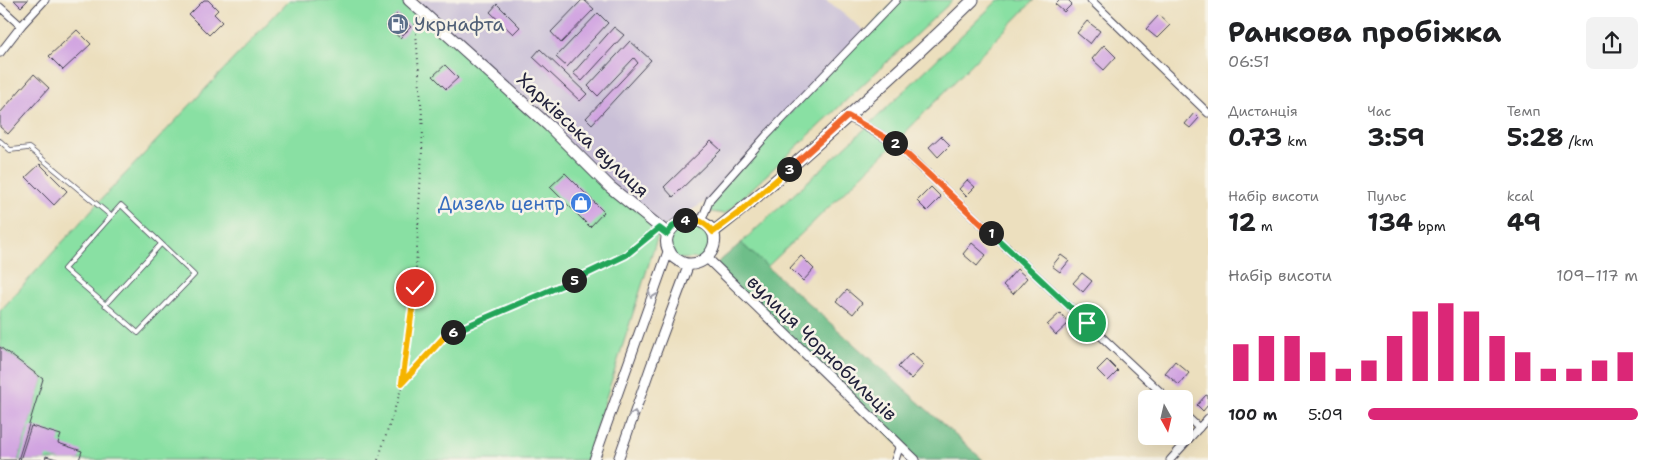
<!DOCTYPE html>
<html lang="uk">
<meta charset="utf-8">
<style>
:root{--surface:#fff;--page:#f2f2f2;--text:#202124;--muted:#757577;--accent:#db2777}
body{margin:0;font-family:"Shantell Sans",sans-serif;background:var(--page);color:var(--text);height:100vh;display:flex;flex-direction:column;font-size:19px;white-space:nowrap}
*{box-sizing:border-box;margin:0}
p{font-size:16px;color:var(--muted)}
.icon{flex:none;width:28px;height:28px;fill:none;stroke:currentColor;stroke-width:2;stroke-linecap:round;stroke-linejoin:round}
.map{position:relative;flex:1;overflow:hidden}
.sheet{display:flex;flex-direction:column;background:var(--surface);width:450px}
.sheet>*{flex:none}
.needle{width:32px;rotate:172deg}
.tools{position:absolute;left:1138px;top:390px;display:grid;gap:10px}
.tools a{display:grid;place-items:center;width:55px;height:55px;border-radius:8px;background:var(--surface);box-shadow:0 5px 20px #0002;font-size:25px}
.pin{position:absolute;display:grid;place-items:center;width:42px;height:42px;color:#fff;margin:-21px;border:2px solid #fff;border-radius:50%;box-shadow:0 1px 5px #0007}
.km{position:absolute;width:25px;height:25px;margin:-12px;border-radius:50%;background:#222;color:#fff;font-size:14px;line-height:25px;text-align:center}
.round{display:grid;place-items:center;flex:none;width:52px;height:52px;border-radius:8px;background:var(--page)}
.overview{display:flex;align-items:center;justify-content:space-between;height:85px;padding:0 20px}
h1{font-size:28px;font-weight:700;line-height:38px}
.figures{display:grid;grid-template-columns:repeat(3,1fr);gap:8px;height:85px;padding:5px 20px}
.figures div{display:grid;align-content:center}
.figures b{font-size:25px;font-weight:700}
.figures small{font-size:14px;font-weight:400}
.figures p{font-size:14px}
.chart{height:140px;padding:10px 20px}
.chart p{display:flex;justify-content:space-between}
.chart svg{width:100%;height:90px;margin-top:5px;stroke:var(--accent);stroke-width:6}
ul{padding:0 20px;list-style:none;font-size:16px}
li{display:grid;grid-template-columns:80px 60px 1fr;align-items:center;height:38px}
li i{height:12px;border-radius:6px;background:var(--accent)}
main{display:flex;flex:1;min-height:0}
.map>svg:first-child{display:block}
.industrial{fill:#c9bfd7}
.green{fill:#89e0a3;stroke:#56816f}
.forest{fill:#6ebe89;stroke:#487062}
.building{fill:#d1a4e1}
.lines{fill:none;stroke-linecap:round;stroke-linejoin:round}
.service-casing{stroke:#403e4f;stroke-width:5.5}
.minor-casing{stroke:#403e4f;stroke-width:9}
.tertiary-casing{stroke:#403e4f;stroke-width:11}
.primary-casing{stroke:#403e4f;stroke-width:13}
.path{stroke:#403e4f;stroke-width:2;stroke-dasharray:1 4;stroke-linecap:butt}
.service{stroke:#fff;stroke-width:4}
.minor{stroke:#fff;stroke-width:7}
.tertiary{stroke:#fff;stroke-width:9}
.primary{stroke:#fff;stroke-width:11}
.oneway{stroke:#9c9ca7}
.split-1-casing{stroke:#fff;stroke-width:10}
.split-2-casing{stroke:#fff;stroke-width:10}
.split-3-casing{stroke:#fff;stroke-width:10}
.split-4-casing{stroke:#fff;stroke-width:10}
.split-5-casing{stroke:#fff;stroke-width:10}
.split-6-casing{stroke:#fff;stroke-width:10}
.split-7-casing{stroke:#fff;stroke-width:10}
.split-8-casing{stroke:#fff;stroke-width:10}
.split-1{stroke:#22a559;stroke-width:6}
.split-2{stroke:#f0652b;stroke-width:6}
.split-3{stroke:#f0652b;stroke-width:6}
.split-4{stroke:#f5b400;stroke-width:6}
.split-5{stroke:#22a559;stroke-width:6}
.split-6{stroke:#22a559;stroke-width:6}
.split-7{stroke:#f5b400;stroke-width:6}
.split-8{stroke:#f5b400;stroke-width:6}
.labels{text-anchor:middle;dominant-baseline:central;stroke-width:5;stroke-linejoin:round;paint-order:stroke}
.service-label{font-size:19px;fill:#4e5e75;stroke:#f7f3e8;text-anchor:start}
.street-label{font-size:19px;fill:#22223b;stroke:#f7f3e8}
.shop-label{font-size:19px;fill:#366cbe;stroke:#f7f3e8;text-anchor:end}
</style>
<main>
<div class="map">
<svg width="1208" height="460" viewBox="0 0 1208 460">
<rect width="100%" height="100%" fill="#f7f3e8"/>
<filter id="ink" filterUnits="userSpaceOnUse"><feTurbulence type="fractalNoise" baseFrequency=".02" numOctaves="2"/><feDisplacementMap in="SourceGraphic" scale="10" xChannelSelector="R" yChannelSelector="G"/><feConvolveMatrix kernelMatrix="1 2 1 2 8 2 1 2 1" color-interpolation-filters="sRGB"/></filter>
<filter id="wash" filterUnits="userSpaceOnUse"><feTurbulence type="fractalNoise" baseFrequency=".0096" numOctaves="4" result="noise"/><feDisplacementMap in="SourceGraphic" scale="20" xChannelSelector="R" yChannelSelector="G"/><feGaussianBlur stdDeviation="1.12" result="paint"/><feColorMatrix in="noise" values="0 0 0 0 0 0 0 0 0 0 0 0 0 0 0 0 0 1.4 0 .05"/><feComposite in="paint" operator="in"/></filter>
<g filter="url(#wash)">
<rect width="100%" height="100%" fill="#ecdfbe"/>
<polygon class="industrial" points="420,0 826,0 866,32 710,199 660,229 415,6"/>
<g class="green">
<polygon points="289,0 409,0 660,229 586,460 18,460 43,379 0,347 0,311 97,204"/>
<polygon points="896,0 953,0 725,214 705,211 710,199"/>
<polygon points="998,0 1034,0 895,143 767,267 741,243 867,127"/>
<polygon points="680,222 713,232 707,258 675,259 667,233"/>
</g>
<polygon class="forest" points="741,243 983,460 915,460 714,266"/>
<g id="blocks">
<g class="building">
<polygon points="14,0 28,0 21,7"/>
<polygon points="204,0 208,0 218,10 214,14 222,22 209,35 189,15"/>
<polygon points="582,0 584,0 594,9 561,43 551,32"/>
<polygon points="1059,0 1068,0 1072,4 1064,12 1055,4"/>
<polygon points="497,4 520,27 513,34 490,12"/>
<polygon points="598,13 608,23 567,67 556,57"/>
<polygon points="397,14 411,27 400,38 386,26"/>
<polygon points="1159,15 1170,25 1157,38 1146,29"/>
<polygon points="1087,21 1100,31 1090,44 1077,33"/>
<polygon points="614,27 624,35 582,81 573,73"/>
<polygon points="77,30 91,44 63,70 49,56"/>
<polygon points="630,41 651,60 592,124 586,118 638,63 634,58 598,96 588,86"/>
<polygon points="1104,45 1116,57 1104,70 1092,59"/>
<polygon points="540,49 587,94 580,101 533,57"/>
<polygon points="445,65 458,78 446,89 433,76"/>
<polygon points="34,74 49,88 8,134 0,127 0,113"/>
<polygon points="1194,113 1199,118 1190,128 1185,124"/>
<polygon points="941,136 950,145 938,157 929,147"/>
<polygon points="711,141 721,150 673,197 664,187"/>
<polygon points="40,164 67,191 54,205 26,177"/>
<polygon points="565,173 604,212 590,227 550,187"/>
<polygon points="967,180 975,187 966,196 959,189"/>
<polygon points="931,187 941,197 927,211 917,201"/>
<polygon points="972,243 986,255 977,266 963,254"/>
<polygon points="1061,255 1069,261 1060,272 1052,266"/>
<polygon points="801,256 814,269 803,281 790,268"/>
<polygon points="1017,269 1027,278 1013,294 1003,285"/>
<polygon points="1082,273 1092,281 1083,292 1073,283"/>
<polygon points="847,290 862,303 853,314 837,301"/>
<polygon points="1060,313 1069,323 1056,335 1047,325"/>
<polygon points="0,347 43,379 18,460 0,460"/>
<polygon points="911,353 924,365 911,379 898,367"/>
<polygon points="1107,360 1118,371 1108,381 1097,370"/>
<polygon points="1175,361 1189,373 1179,385 1165,373"/>
<polygon points="1206,395 1208,396 1208,405 1203,411 1197,405"/>
<polygon points="31,426 61,435 58,443 82,451 79,460 60,460 46,456 45,460 20,460"/>
</g>
</g>
</g>
<g filter="url(#ink)">
<use href="#blocks" fill-opacity="0" stroke="#403e4f" stroke-width="1"/>
<g class="lines">
<g class="service-casing">
<g id="service">
<polyline points="0,141 10,150 29,148 111,216"/>
<polygon points="121,205 194,275 138,333 64,269"/>
<polyline points="105,305 161,244"/>
</g>
</g>
<g class="minor-casing">
<g id="minor">
<polyline points="1091,0 1208,113"/>
<polyline points="0,7 21,26"/>
<polyline points="0,53 21,26 45,0"/>
<polyline points="848,117 895,143 1168,399"/>
<polyline points="701,222 710,199 766,136 896,0"/>
<polyline points="1184,414 1199,428"/>
<polyline points="895,460 900,445"/>
<polyline points="1170,460 1208,418"/>
</g>
</g>
<g class="tertiary-casing">
<g id="tertiary">
<polyline points="707,258 915,460"/>
<polyline points="594,460 669,249"/>
<polyline points="618,460 651,366 689,264"/>
</g>
</g>
<g class="primary-casing">
<g id="primary">
<polyline points="409,0 549,126 610,187 667,233"/>
<path d="M687 219C734 222 713 272 683 263 679 261 673 258 671 254 660 238 671 225 687 219Z"/>
<path d="M713 232C749 205 782 175 816 145 869 98 922 50 973 0"/>
</g>
</g>
<g class="path">
<polyline points="403,383 415,288 423,130 415,19"/>
<polyline points="378,460 403,383 445,336 594,272 626,255 653,233"/>
</g>
<use href="#service" class="service"/>
<use href="#minor" class="minor"/>
<use href="#tertiary" class="tertiary"/>
<use href="#primary" class="primary"/>
</g>
<defs><path id="oneway-chevron" d="M-2-3.5L2.5 0L-2 3.5" fill="none" stroke-width="1.6" stroke-linecap="round" stroke-linejoin="round" transform="scale(1.25)"/></defs>
<g class="oneway">
<use href="#oneway-chevron" transform="translate(652 295) rotate(109)"/>
<use href="#oneway-chevron" transform="translate(634 414) rotate(-71)"/>
</g>
</g>
<g class="lines" filter="url(#ink)">
<g class="split-1-casing">
<polyline id="split-1" points="991,233 1087,323"/>
</g>
<g class="split-2-casing">
<polyline id="split-2" points="895,143 991,233"/>
</g>
<g class="split-3-casing">
<polyline id="split-3" points="789,169 848,116 895,143"/>
</g>
<g class="split-4-casing">
<path id="split-4" d="M685 220C697 218 705 222 713 232L740 212 789 169"/>
</g>
<g class="split-5-casing">
<polyline id="split-5" points="574,280 626,255 659,228 667,234 674,225 685,220"/>
</g>
<g class="split-6-casing">
<polyline id="split-6" points="453,332 574,280"/>
</g>
<g class="split-7-casing">
<polyline id="split-7" points="410,324 402,383 445,336 453,332"/>
</g>
<g class="split-8-casing">
<polyline id="split-8" points="410,324 415,288"/>
</g>
<use href="#split-1" class="split-1"/>
<use href="#split-2" class="split-2"/>
<use href="#split-3" class="split-3"/>
<use href="#split-4" class="split-4"/>
<use href="#split-5" class="split-5"/>
<use href="#split-6" class="split-6"/>
<use href="#split-7" class="split-7"/>
<use href="#split-8" class="split-8"/>
</g>
<defs>
<g id="fuel-disc" transform="scale(1.125)"><circle r="9.5" fill="#5c6f8a" stroke="#f7f3e8"/><path d="M-5.5-6h7V0h2V4h1.3V-2.5L3-4.5l.8-.8L6-3V5H2.5V1h-1V6h-7ZM-4.2-4.7v3.2H.2V-4.7Z" fill="#fff"/></g>
<g id="shop-disc" transform="scale(1.125)"><circle r="9.5" fill="#3f7fe0" stroke="#f7f3e8"/><path d="M-5-2.5h2.3a2.7 3.5 0 0 1 5.4 0H5L5.5 6h-11ZM-1.5-2.5h3a1.5 2.3 0 0 0-3 0Z" fill="#fff"/></g>
</defs>
<g fill-rule="evenodd">
<use href="#fuel-disc" x="398" y="24"/>
<use href="#shop-disc" x="581" y="203"/>
</g>
<g class="labels">
<g class="service-label">
<text x="414" y="24">Укрнафта</text>
</g>
<g class="street-label">
<text transform="translate(583 135) rotate(43)">Харківська вулиця</text>
<text transform="translate(822 348) rotate(44)">вулиця Чорнобильців</text>
</g>
<g class="shop-label">
<text x="565" y="203">Дизель центр</text>
</g>
</g>
</svg>
<div class="tools">
<a><svg class="needle" viewBox="-14 -14 28 28"><path d="M0-13l5 13h-10z" fill="#e53935"/><path d="M0 13l5-13h-10z" fill="#757577"/></svg></a>
</div>
<div class="pin" style="left:1087px;top:323px;background:#1e9e55"><svg class="icon" aria-label="arrive" viewBox="0 0 24 24"><path d="M6 21V4h12l-3 4 3 4H6"/></svg></div>
<div class="pin" style="left:415px;top:288px;background:#d93025"><svg class="icon" aria-label="check" viewBox="0 0 24 24"><path d="M5 12l5 5 9-10"/></svg></div>
<b class="km" style="left:991px;top:233px">1</b>
<b class="km" style="left:895px;top:143px">2</b>
<b class="km" style="left:789px;top:169px">3</b>
<b class="km" style="left:685px;top:220px">4</b>
<b class="km" style="left:574px;top:280px">5</b>
<b class="km" style="left:453px;top:332px">6</b>
</div>
<section class="sheet">
<div class="overview"><div><h1>Ранкова пробіжка</h1><p>06:51</p></div><a class="round"><svg class="icon" aria-label="share" viewBox="0 0 24 24"><path d="M12 15V3M7 8l5-5 5 5M5 13v7h14v-7"/></svg></a></div>
<div class="figures">
<div><p>Дистанція</p><b>0.73<small> km</small></b></div>
<div><p>Час</p><b>3:59</b></div>
<div><p>Темп</p><b>5:28<small> /km</small></b></div>
</div>
<div class="figures">
<div><p>Набір висоти</p><b>12<small> m</small></b></div>
<div><p>Пульс</p><b>134<small> bpm</small></b></div>
<div><p>kcal</p><b>49</b></div>
</div>
<div class="chart"><p><span>Набір висоти</span>109–117 m</p>
<svg viewBox="0 0 160 44" preserveAspectRatio="none"><path d="M5 44V26M15 44V22M25 44V22M35 44V30M45 44V38M55 44V34M65 44V22M75 44V10M85 44V6M95 44V10M105 44V22M115 44V30M125 44V38M135 44V38M145 44V34M155 44V30"/></svg>
</div>
<ul>
<li><b>100 m</b>5:09<i style="width:100%"></i></li>
</ul>
</section>
</main>
